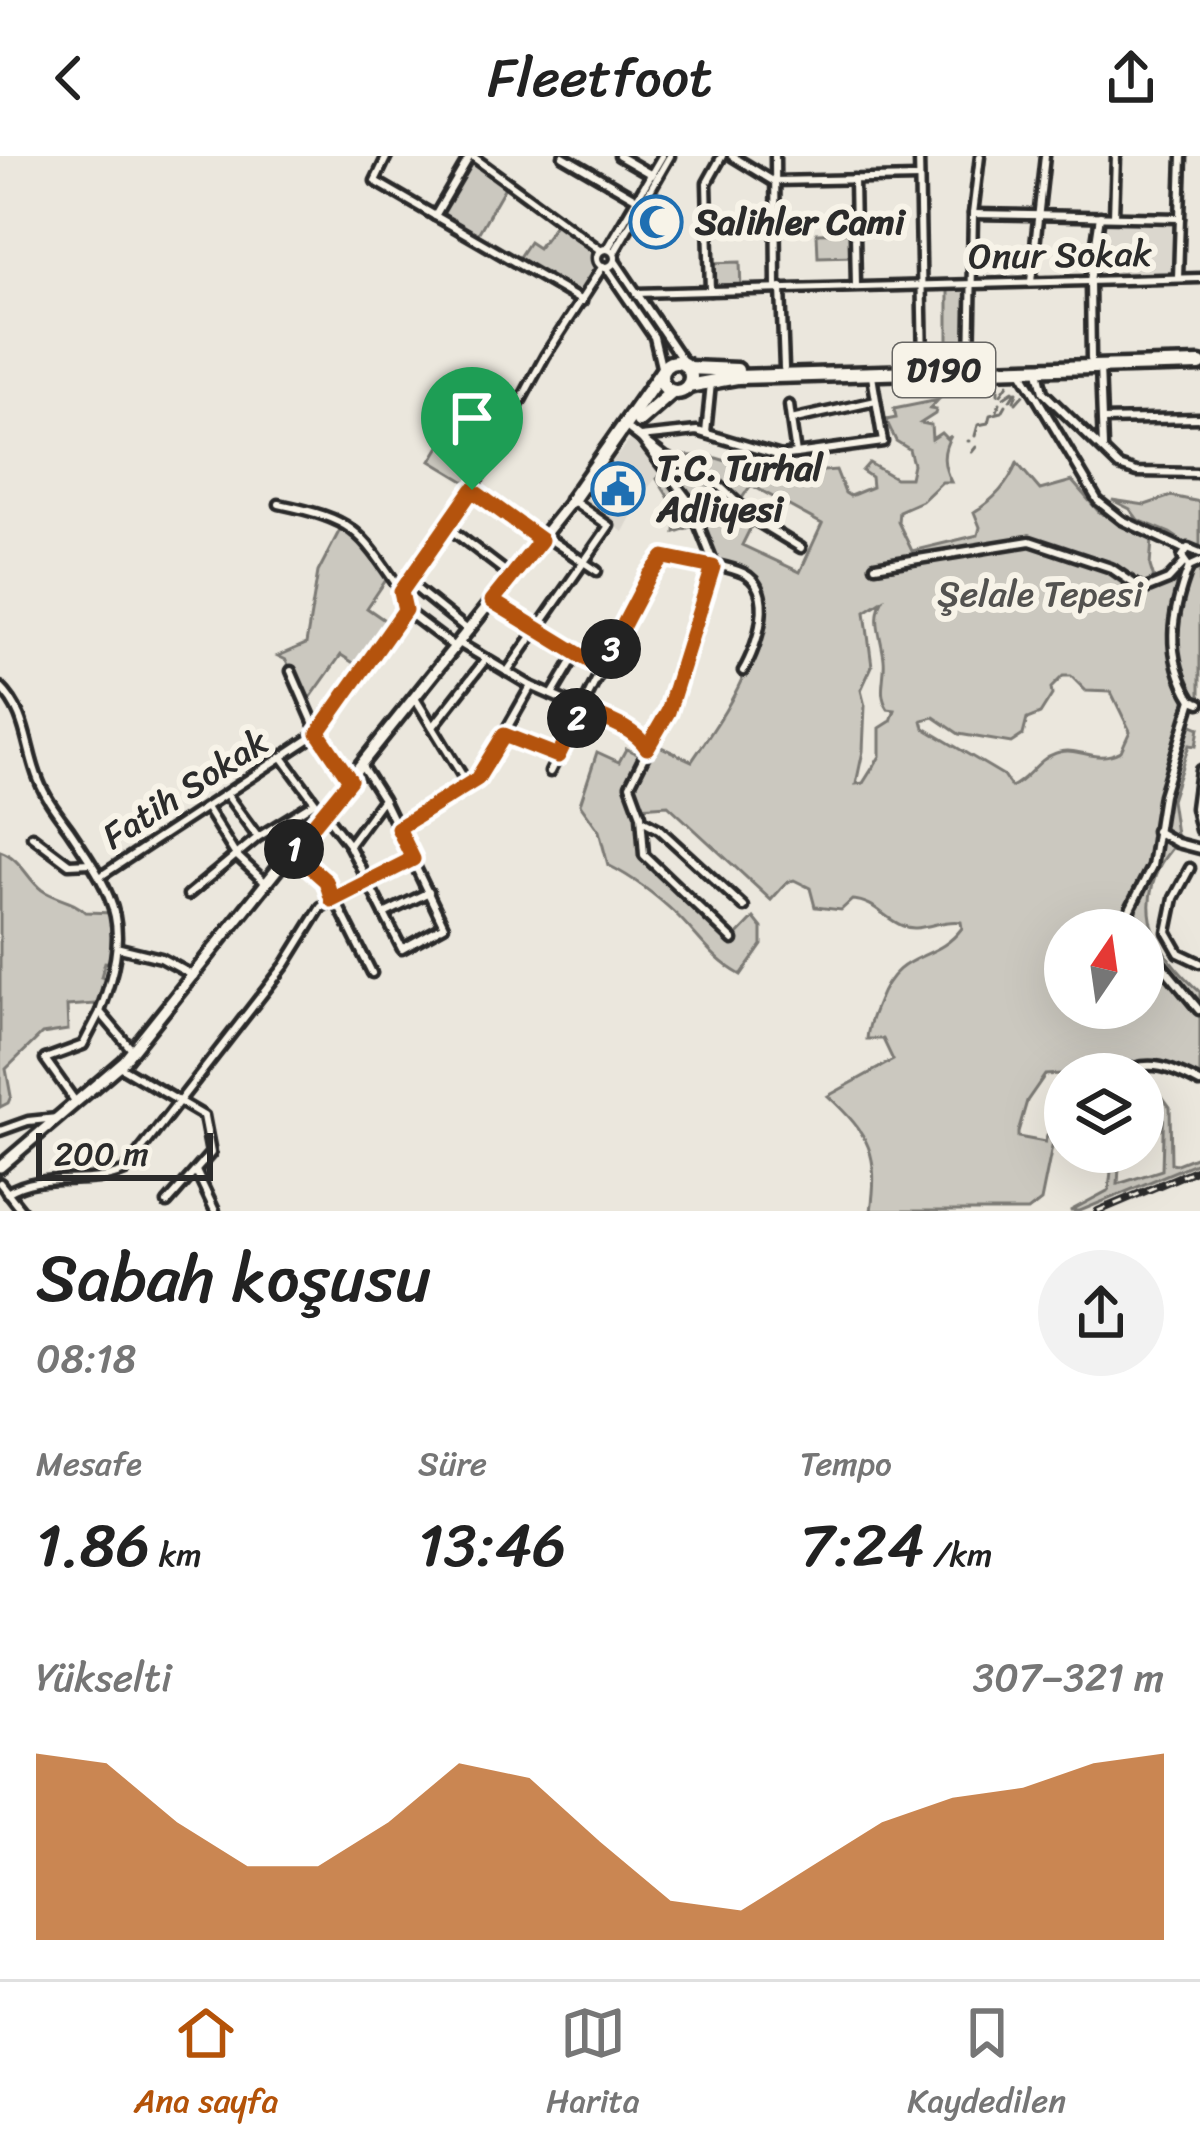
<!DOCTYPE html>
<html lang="tr">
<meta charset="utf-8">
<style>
:root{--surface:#fff;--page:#f2f2f2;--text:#222;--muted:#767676;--line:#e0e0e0;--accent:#b45309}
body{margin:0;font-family:Sriracha,sans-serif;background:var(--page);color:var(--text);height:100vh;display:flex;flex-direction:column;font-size:45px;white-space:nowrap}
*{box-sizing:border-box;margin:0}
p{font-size:39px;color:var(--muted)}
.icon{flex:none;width:66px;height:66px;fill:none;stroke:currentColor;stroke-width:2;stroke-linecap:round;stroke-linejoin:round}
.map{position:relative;height:1055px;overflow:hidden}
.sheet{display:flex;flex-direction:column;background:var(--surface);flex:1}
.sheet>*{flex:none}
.needle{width:78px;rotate:13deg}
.fabs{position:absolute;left:1044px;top:753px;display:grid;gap:24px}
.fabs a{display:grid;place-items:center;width:120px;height:120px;border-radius:50%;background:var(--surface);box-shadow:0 12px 48px #0002;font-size:60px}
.scale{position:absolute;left:36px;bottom:30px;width:177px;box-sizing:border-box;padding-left:12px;border:6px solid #2b2b2b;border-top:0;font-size:33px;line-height:42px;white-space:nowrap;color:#2b2b2b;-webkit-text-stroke:9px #f7f3e8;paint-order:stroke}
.pin{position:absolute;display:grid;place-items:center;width:102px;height:102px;color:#fff;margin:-123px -51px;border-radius:50% 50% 50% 0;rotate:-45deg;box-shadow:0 0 12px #0007}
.pin .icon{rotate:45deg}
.km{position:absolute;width:60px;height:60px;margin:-30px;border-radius:50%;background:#222;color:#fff;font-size:33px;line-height:60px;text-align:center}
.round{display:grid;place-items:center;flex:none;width:126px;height:126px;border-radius:63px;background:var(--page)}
.head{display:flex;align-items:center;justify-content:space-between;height:204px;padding:0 36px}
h1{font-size:66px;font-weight:600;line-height:90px}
.figures{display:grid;grid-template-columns:repeat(3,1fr);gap:18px;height:204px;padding:12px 36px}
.figures div{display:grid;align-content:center}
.figures b{font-size:60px;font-weight:600}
.figures small{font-size:33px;font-weight:400}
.figures p{font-size:33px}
.chart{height:336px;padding:24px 36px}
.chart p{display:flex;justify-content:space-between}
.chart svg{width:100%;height:216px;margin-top:12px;fill:var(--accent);opacity:.7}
header{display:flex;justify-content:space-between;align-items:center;height:156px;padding:0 36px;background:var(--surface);font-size:54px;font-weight:600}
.tabs{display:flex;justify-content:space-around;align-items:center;height:168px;border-top:3px solid var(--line);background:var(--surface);font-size:33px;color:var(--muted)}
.tabs a{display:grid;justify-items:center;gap:6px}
.tabs .selected{color:var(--accent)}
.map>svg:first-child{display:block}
.built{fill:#dbd7ce}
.green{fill:#cbc8bf;stroke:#7b7a75;stroke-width:3;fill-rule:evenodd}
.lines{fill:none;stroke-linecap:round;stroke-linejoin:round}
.stream{stroke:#72716c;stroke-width:3}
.minor-casing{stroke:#2b2b2b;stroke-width:15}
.major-casing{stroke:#2b2b2b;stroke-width:18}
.highway-casing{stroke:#2b2b2b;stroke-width:21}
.minor{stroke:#f7f3e8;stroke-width:6}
.major{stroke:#f7f3e8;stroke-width:9}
.highway{stroke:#f7f3e8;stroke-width:12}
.rail-casing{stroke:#2b2b2b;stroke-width:8}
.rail{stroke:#f7f3e8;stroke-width:3;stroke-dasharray:9;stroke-linecap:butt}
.route-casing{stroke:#fff;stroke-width:24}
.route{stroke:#b45309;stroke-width:15}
.labels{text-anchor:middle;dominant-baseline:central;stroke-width:12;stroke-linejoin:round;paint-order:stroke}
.shield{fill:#f7f3e8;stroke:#686764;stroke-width:3}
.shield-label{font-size:33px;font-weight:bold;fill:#2b2b2b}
.poi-label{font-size:36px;font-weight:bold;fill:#2b2b2b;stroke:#f7f3e8;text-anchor:start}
.street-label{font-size:36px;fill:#2b2b2b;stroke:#f7f3e8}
.park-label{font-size:36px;fill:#535250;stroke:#f7f3e8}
</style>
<header><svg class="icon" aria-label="back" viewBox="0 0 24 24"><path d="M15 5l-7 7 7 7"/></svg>Fleetfoot<svg class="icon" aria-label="share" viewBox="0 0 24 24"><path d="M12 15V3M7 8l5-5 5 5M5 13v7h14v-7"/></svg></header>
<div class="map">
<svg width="1200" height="1055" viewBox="0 0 1200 1055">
<rect width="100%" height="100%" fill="#ebe7dd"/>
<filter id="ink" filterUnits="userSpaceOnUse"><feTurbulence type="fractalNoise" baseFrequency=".00833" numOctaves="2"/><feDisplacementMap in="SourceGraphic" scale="24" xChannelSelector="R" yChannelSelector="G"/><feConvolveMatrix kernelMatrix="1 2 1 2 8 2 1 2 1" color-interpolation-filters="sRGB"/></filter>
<g filter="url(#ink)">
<g class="built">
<polygon points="1100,60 1180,62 1177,123 1090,125"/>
<polygon points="632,282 662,315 643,338 623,376 579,345"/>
</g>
<g class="green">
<polygon points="470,0 509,24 475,83 435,60"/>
<polygon points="560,62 600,94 597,103 603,110 582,145 515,107 529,86 538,92"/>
<polygon points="855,76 855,100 818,101 817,77"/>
<polygon points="740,106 741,134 710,135 709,107"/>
<polygon points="948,128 972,128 971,185 948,185"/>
<path d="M938 244 930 253 936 254 935 258 921 267 931 269 932 283 941 277 947 283 951 280C941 296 943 310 951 326H942L922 345 899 355 898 366 912 395 978 379 980 371 974 356C994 344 1008 329 1017 307L1040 334 1072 325 1099 356 1152 384 1150 410 1155 426 1164 423 1181 431 1189 411 1200 406V547L1192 545 1185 566 1199 572 1196 590 1189 589 1171 644 1177 685C1172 693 1165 700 1160 709 1134 762 1161 801 1200 836V927L1158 909 1121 918H1065V922L1061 918 1045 919 1027 945 1018 976V981L1045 986 1047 980 1054 981 1041 1045 1028 1055H871C879 998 870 979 828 940L893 904 883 883H867C868 868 873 859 878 846 899 791 934 809 962 772L961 766C943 762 921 777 903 770 884 763 875 745 852 744L841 754 815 751 810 732 794 724 787 726 771 744 668 649 639 651 642 695 734 783 754 762 762 772V789L741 819C713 804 700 782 678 760 656 739 634 722 608 709L599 675 580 648 597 596 619 606 626 593 644 601 647 592 659 590 692 605C727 553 780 482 748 419L713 411 699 368 675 376 677 355 657 323 677 299 713 301 773 319 836 314 845 337 850 340 872 331 871 321 862 315 869 307 895 322H910L913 308 909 293 896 285 886 264 896 262 894 253ZM751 329 822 368 800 416 742 389 755 363 738 348ZM882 445C872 464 882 482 884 503 886 522 877 536 888 553L895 554 891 565 880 572V600L863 627 856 628 863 595 865 550 861 534 872 510 865 456ZM1063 520H1071L1086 535 1111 536 1130 575 1121 595C1094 609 1079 589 1056 597 1037 603 1028 624 1011 631L1003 619 924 572 922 564 934 561 959 578 1011 587 1023 579 1027 563 1040 558 1052 539 1051 532ZM1065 774H1143V852H1065Z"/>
<polygon points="460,258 501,280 474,331 431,305"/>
<polygon points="1171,340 1200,346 1200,397 1170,377 1138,364 1130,353 1112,344 1145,349"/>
<polygon points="344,366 390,418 367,452 393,470 363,513 341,499 306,548 286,504 278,500 306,488 318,416"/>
<path d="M0 695C21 702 26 722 42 734 56 744 73 744 85 756L114 757 120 792 117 807 105 806 101 821 112 824 100 856 95 848 67 850 68 874 42 878 6 913 11 940 8 947 0 951Z"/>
<polygon points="1164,943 1170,951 1171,1007 1177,1008 1200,999 1200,1005 1080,1055 1070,1055 1109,1034 1113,996 1120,996 1118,1028 1162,1014"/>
</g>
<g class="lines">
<g class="stream">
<polyline points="998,238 998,227"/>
<polyline points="1001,238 1008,228"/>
<polyline points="1004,241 1013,235"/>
<polyline points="1010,244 1015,236"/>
<polyline points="1014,245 1017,236"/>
<polyline points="1016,247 1023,239"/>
<polyline points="997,255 1000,247"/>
<polyline points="975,280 978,269 988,267 990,259 1002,256 1006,249"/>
<polyline points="968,285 969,285"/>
<polyline points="972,296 976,291"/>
</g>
<g class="minor-casing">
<g id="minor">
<polyline points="387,0 375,25 582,145"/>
<polyline points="472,0 600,94"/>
<polyline points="563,0 637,43"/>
<polyline points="619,0 652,19"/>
<polyline points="732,0 773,25 919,22"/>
<polyline points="775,0 776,132"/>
<polyline points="919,0 923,208"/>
<polyline points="854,23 856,130"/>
<polyline points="973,58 1180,62"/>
<polyline points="435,60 470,0"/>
<polyline points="1114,60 1116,0"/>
<polyline points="608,92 662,0"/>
<circle cx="606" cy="102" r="9"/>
<polyline points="614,97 670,0"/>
<polyline points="615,105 685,208"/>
<polyline points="606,111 654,181 662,215"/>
<polyline points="1178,122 1182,0"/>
<polyline points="1031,126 1045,0"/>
<polyline points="781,132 784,212"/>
<polyline points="710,135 707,27 722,0"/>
<polyline points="636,137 1200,122"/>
<polyline points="1091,203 1090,125 1100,60"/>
<polyline points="970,207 973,58 980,0"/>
<polyline points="1100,210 1103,292"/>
<polyline points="1021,215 1098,345 1122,364 1186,394"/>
<polyline points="1038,215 1043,236 1119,310 1137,316 1200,317"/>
<polyline points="789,249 791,264"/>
<polyline points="1102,264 1200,262"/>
<polyline points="630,274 665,301 712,323 758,366 801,392"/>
<polyline points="706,277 711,227"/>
<polyline points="796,298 791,264 876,245"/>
<polyline points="472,334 541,384"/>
<path d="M279 348C354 364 359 373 401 435"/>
<polyline points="446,370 510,419"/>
<polyline points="545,380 597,415"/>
<polyline points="1200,397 1188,392 1182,401 1189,411 1200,406"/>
<polyline points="875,410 1030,385 1111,412 1143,434 1168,424 1184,407"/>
<path d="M1189 411C1171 458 1164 499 1192 544L1200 547"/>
<polyline points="408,426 469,475"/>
<polyline points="492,445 601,512"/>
<polyline points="405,454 454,491"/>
<polyline points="459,487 531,530 622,570 645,586 646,597 630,629 641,659 644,699 733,784"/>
<polyline points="291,515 318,577 348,621"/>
<polyline points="507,516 609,370 572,344"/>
<path d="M0 531C28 558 25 592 39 625 46 643 58 658 69 673 119 747 131 770 100 856L133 895"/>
<polyline points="552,539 577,497"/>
<polyline points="415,542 468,629"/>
<polyline points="433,571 486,503"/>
<polyline points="504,579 558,600"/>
<polyline points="647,592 668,557 713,405 689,345 640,281 697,275 781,300 883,286 872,220"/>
<polyline points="282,601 316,647"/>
<polyline points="362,610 383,643 444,770 402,793 349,689 383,643"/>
<polyline points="1200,614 1195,652 1200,674"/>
<path d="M550 616 648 420 666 400C686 403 726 409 743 417 777 433 757 492 743 515"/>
<polyline points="227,639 257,680"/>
<polyline points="207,653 235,698 267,728"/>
<polyline points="324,657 349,689"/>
<polyline points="642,664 659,673 744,751"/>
<polyline points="399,672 480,620 531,530"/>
<polyline points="1156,675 1177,687 1200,693"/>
<polyline points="32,680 69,708 90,707"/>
<polyline points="293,695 326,725 372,817"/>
<polyline points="1190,712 1174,742 1167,776 1179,797 1200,807"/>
<polyline points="101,720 318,577 405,454 401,436 474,331 545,200 603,110"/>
<polyline points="188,739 258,681 315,646"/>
<polyline points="384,758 429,736"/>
<polyline points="1134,774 1129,755 1152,710 1163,639 1192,544"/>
<polyline points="1143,786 1199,854"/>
<polyline points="120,792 161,802 194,820"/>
<polyline points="119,910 204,960 211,997 167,1047"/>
<path d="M1121 918C1149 901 1173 913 1200 927"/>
<polyline points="75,945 45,903 83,889 100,856"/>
<polyline points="1055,962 1065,961"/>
<polyline points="0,975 28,965 57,962"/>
<polyline points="196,1015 215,1055"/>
<polyline points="0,1027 22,1055"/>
<path d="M7 1037C43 1014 87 1032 125 1015L285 809 321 751 413 703"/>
</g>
</g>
<g class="major-casing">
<polyline id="major" points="0,1011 124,905 572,344"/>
</g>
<g class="highway-casing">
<g id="highway">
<circle cx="676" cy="221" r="15"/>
<polyline points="688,212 737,214"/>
<polyline points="688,230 737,221 1200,208"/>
<polyline points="639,265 672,236"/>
<polyline points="572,344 661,217"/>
</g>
</g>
<use href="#minor" class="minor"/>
<use href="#major" class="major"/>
<use href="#highway" class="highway"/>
<g class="rail-casing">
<polyline id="rail" points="1098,1055 1200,1012"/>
</g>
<use href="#rail" class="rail"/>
</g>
</g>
<g class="lines" filter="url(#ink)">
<g class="route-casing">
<path id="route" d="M472 334 541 384 492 445 601 512 649 420 664 401 713 411 668 556 647 592C633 571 604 563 581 553L558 600 504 579 477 623 398 672 413 703 332 744 326 725 292 695 350 624 318 577 405 454 401 436Z"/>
</g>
<use href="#route" class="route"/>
</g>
<defs>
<g id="mosque-ring" transform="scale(2.7)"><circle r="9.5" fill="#f7f3e8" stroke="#1f6fb2" stroke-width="1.5"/><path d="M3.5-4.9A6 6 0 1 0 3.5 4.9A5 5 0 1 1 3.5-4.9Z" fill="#1f6fb2"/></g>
<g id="civic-ring" transform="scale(2.7)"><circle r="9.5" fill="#f7f3e8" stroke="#1f6fb2" stroke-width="1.5"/><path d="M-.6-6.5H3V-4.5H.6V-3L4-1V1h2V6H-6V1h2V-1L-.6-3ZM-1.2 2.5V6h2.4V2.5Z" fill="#1f6fb2"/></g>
</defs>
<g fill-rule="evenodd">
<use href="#mosque-ring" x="656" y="66"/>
<use href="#civic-ring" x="618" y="333"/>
</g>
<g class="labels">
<rect class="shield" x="893" y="187" width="102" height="54" rx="9"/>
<g class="shield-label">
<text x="944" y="214">D190</text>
</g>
<g class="poi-label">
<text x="695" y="66">Salihler Cami</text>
<text x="657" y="312">T.C. Turhal<tspan x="657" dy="41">Adliyesi</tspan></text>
</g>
<g class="street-label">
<text transform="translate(1060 99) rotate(-1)">Onur Sokak</text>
<text transform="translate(185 633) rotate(-33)">Fatih Sokak</text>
</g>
<g class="park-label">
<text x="1040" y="438">Şelale Tepesi</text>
</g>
</g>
</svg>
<div class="fabs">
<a><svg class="needle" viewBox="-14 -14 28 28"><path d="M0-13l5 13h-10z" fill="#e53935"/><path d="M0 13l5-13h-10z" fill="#767676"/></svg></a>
<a><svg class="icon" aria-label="layers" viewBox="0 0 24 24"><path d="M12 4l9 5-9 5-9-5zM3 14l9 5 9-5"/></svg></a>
</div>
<div class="scale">200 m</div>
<div class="pin" style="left:472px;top:334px;background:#1e9e55"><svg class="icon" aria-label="arrive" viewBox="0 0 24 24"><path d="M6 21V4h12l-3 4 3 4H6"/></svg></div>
<b class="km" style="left:294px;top:693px">1</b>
<b class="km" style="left:577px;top:562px">2</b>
<b class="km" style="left:611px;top:493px">3</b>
</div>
<section class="sheet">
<div class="head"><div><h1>Sabah koşusu</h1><p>08:18</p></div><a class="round"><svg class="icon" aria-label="share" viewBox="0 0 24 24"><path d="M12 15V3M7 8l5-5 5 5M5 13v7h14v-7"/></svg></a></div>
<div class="figures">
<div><p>Mesafe</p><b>1.86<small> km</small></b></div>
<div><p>Süre</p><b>13:46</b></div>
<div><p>Tempo</p><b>7:24<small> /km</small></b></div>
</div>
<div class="chart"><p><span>Yükselti</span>307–321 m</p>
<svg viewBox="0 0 160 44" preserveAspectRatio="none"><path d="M0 44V6L10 8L20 20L30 29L40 29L50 20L60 8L70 11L80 24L90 36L100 38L110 29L120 20L130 15L140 13L150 8L160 6V44z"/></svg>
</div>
</section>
<nav class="tabs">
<a class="selected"><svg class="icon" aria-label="home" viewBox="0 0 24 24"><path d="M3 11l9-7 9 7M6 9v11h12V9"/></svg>Ana sayfa</a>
<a><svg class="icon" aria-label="map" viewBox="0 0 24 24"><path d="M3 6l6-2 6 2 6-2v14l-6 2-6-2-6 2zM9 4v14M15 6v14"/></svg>Harita</a>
<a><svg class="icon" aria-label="saved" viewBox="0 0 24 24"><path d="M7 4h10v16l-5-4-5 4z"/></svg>Kaydedilen</a>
</nav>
